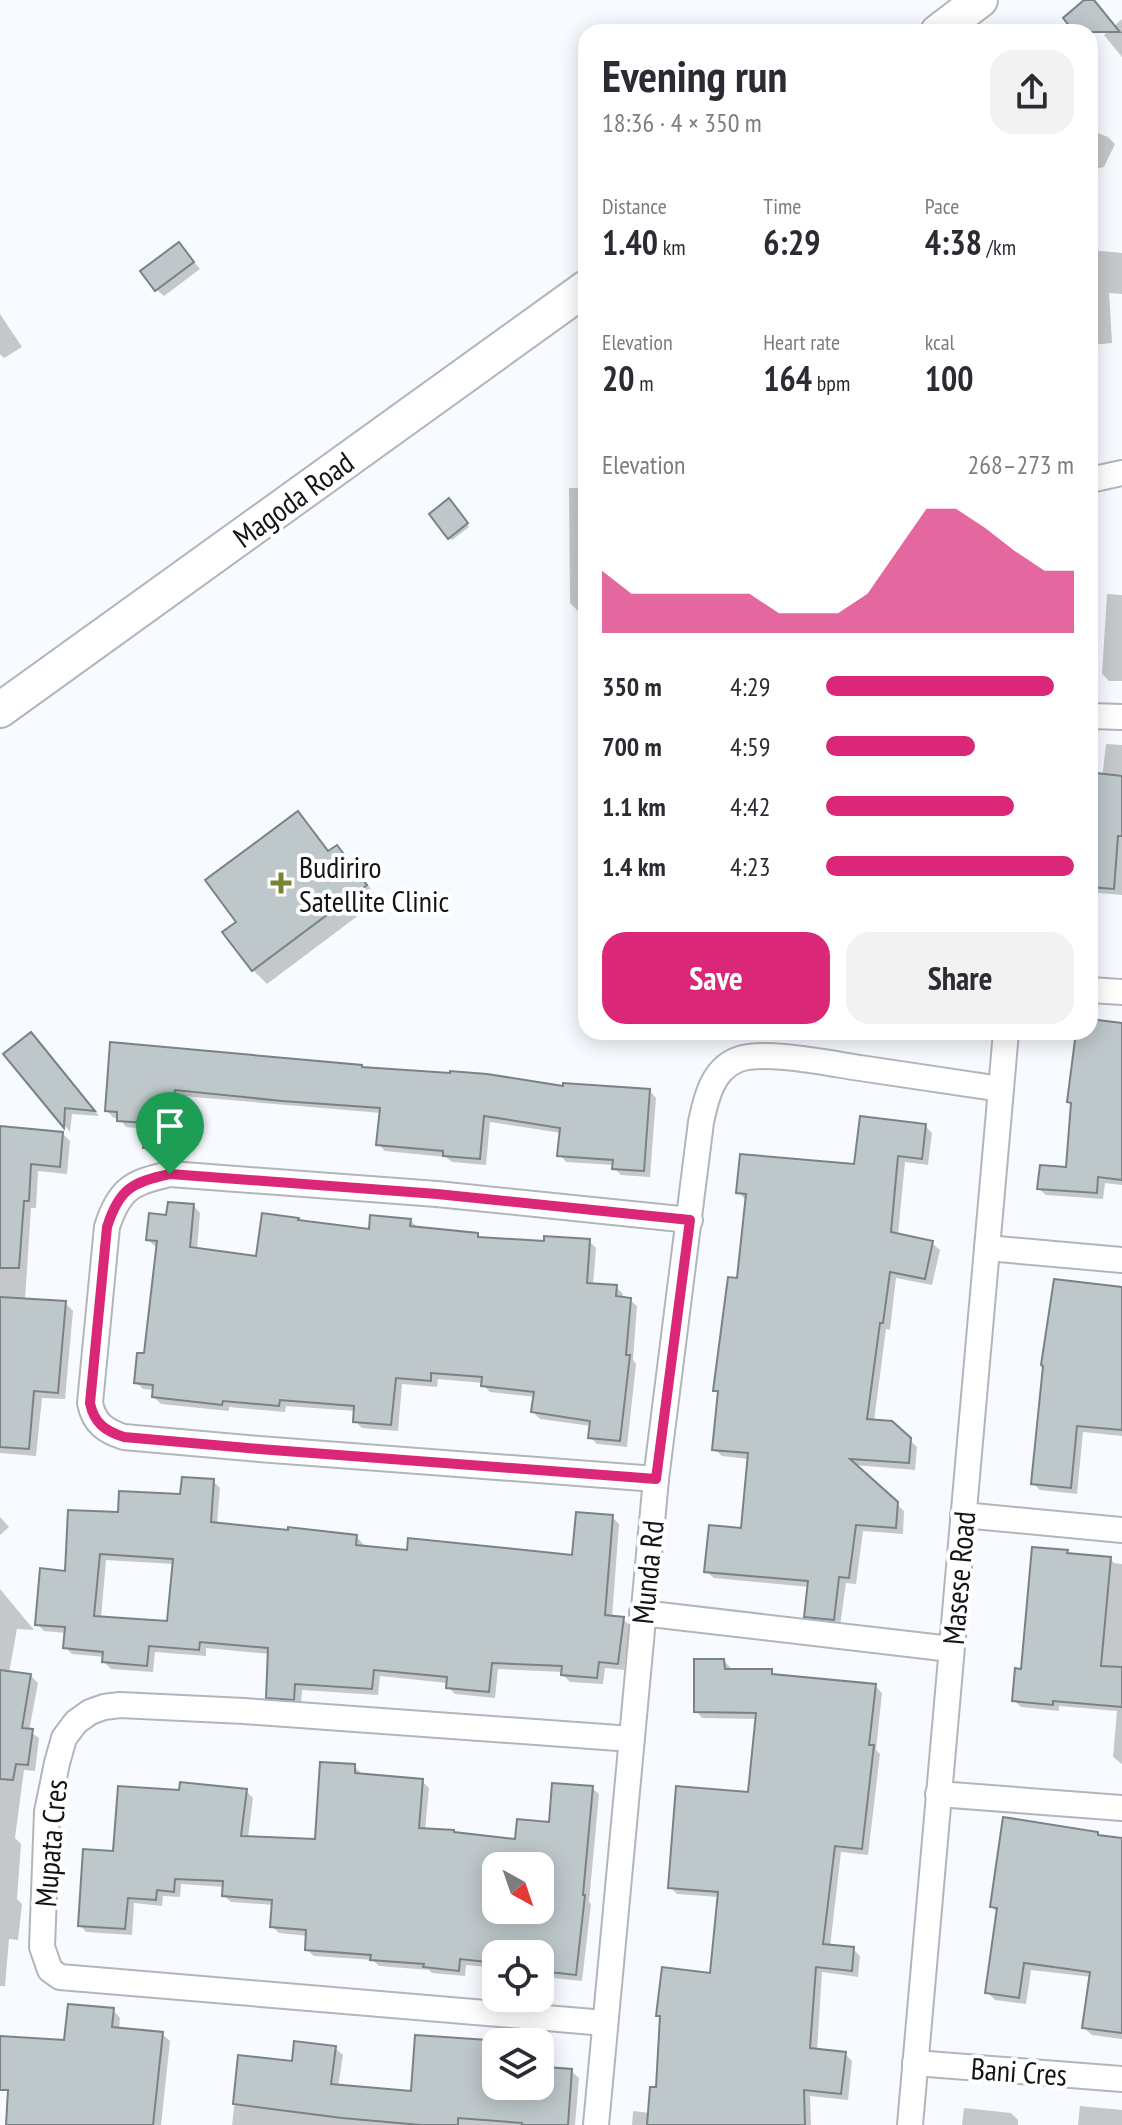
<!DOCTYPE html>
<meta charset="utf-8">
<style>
:root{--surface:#fff;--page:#f2f2f3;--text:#2b2b33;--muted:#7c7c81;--accent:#db2777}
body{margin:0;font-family:"PT Sans Narrow",sans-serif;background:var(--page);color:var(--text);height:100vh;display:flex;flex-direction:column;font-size:30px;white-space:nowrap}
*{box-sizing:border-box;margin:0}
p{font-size:26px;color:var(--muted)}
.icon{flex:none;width:44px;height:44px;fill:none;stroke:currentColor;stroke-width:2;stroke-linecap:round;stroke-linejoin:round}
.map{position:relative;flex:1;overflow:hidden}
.sheet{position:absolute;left:578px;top:24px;width:520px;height:1016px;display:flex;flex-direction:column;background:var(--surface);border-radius:24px;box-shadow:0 4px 20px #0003}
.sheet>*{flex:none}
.needle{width:52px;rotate:140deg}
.buttons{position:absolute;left:482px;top:1852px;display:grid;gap:16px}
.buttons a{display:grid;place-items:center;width:72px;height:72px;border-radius:16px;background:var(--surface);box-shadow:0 4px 20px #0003;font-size:40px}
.pin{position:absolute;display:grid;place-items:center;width:68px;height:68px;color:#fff;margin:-82px -34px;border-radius:50% 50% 50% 0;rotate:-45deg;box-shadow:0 0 8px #0007}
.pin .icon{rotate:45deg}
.round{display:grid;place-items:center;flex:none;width:84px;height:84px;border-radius:24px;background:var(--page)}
.overview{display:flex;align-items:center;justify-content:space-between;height:136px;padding:0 24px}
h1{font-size:44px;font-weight:600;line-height:60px}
.stats{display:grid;grid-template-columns:repeat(3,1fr);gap:12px;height:136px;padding:8px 24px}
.stats div{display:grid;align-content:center}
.stats b{font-size:34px;font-weight:600}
.stats small{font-size:22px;font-weight:400}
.stats p{font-size:22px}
.chart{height:224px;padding:16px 24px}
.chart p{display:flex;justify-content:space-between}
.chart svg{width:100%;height:144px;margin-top:8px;fill:var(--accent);opacity:.7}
.button{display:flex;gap:16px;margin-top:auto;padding:16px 24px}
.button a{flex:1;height:92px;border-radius:24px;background:var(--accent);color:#fff;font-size:32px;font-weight:600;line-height:92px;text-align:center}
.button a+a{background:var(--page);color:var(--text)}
ul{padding:0 24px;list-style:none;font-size:26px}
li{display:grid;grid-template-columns:128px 96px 1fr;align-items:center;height:60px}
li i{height:20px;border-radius:10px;background:var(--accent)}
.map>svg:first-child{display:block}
.shadow{fill:#0003;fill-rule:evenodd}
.building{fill:#bec7ca;stroke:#7a8285;stroke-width:2;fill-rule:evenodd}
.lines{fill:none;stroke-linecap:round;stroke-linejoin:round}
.street-casing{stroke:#b1b6bc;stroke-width:28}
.secondary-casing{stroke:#b1b6bc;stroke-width:38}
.street{stroke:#fff;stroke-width:24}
.secondary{stroke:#fff;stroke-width:34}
.route-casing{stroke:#fff;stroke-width:16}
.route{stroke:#db2777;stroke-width:10}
.poi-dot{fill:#788431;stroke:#fff;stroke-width:3}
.labels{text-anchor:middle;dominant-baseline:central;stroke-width:8;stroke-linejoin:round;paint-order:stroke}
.street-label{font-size:30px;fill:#121416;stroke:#fff}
.poi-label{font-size:30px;fill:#121416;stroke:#fff;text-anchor:start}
</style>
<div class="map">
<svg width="1122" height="2125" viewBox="0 0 1122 2125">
<rect width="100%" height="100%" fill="#f7fafe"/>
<g class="shadow">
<polygon points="1122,19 1122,57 1104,35"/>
<polygon points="1090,130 1108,137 1115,144 1104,167 1090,170"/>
<polygon points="179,244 200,269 164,296 157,290"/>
<polygon points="1090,250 1122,253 1122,294 1109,293 1112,343 1090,345"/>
<polygon points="0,314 22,347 4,358 0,354"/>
<polygon points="569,488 586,488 586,614 581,614 570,603"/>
<polygon points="451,504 469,527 452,540 449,537"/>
<polygon points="1107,594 1122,595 1122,681 1109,681 1102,674"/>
<polygon points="1106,744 1122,745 1122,895 1097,893 1090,886"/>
<polygon points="298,814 312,828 330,852 337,848 351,862 379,900 267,984 253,970 239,922"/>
<polygon points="1090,1021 1122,1025 1122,1185 1105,1183 1103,1199 1046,1195 1039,1189 1068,1169 1073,1105 1069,1102 1078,1032 1090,1032"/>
<polygon points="37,1041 99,1116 72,1114 70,1132 6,1054"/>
<polygon points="112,1044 565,1088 650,1091 656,1098 650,1177 621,1175 614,1168 614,1165 566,1162 560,1155 561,1133 490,1122 486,1165 452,1162 446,1157 385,1151 378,1144 381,1113 182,1096 174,1157 152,1155 145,1148 148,1129 126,1127 119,1118 114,1118 107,1111"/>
<polygon points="925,1126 932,1133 928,1165 905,1162 898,1235 932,1243 940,1250 932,1285 896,1278 890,1330 886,1329 874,1421 892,1422 917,1447 915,1470 854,1465 904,1511 903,1534 863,1531 856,1584 846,1583 840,1626 814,1623 806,1616 810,1587 714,1578 706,1571 742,1530 749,1459 722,1456 714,1449 720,1395 715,1390 739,1280 746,1200 738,1192 856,1166"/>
<polygon points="0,1128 62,1133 70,1141 67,1174 38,1171 36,1208 31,1208 25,1300 65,1303 73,1311 65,1399 42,1398 36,1456 0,1453"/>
<polygon points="194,1206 200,1213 197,1250 258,1258 298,1220 301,1223 371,1231 410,1220 417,1227 477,1235 482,1239 546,1243 589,1241 596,1248 593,1285 616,1287 623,1294 622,1299 630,1300 637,1306 633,1360 636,1364 627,1447 597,1444 590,1437 591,1426 540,1419 533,1412 536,1397 490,1392 483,1385 483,1383 438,1379 437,1387 402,1384 398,1431 362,1428 355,1421 356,1411 286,1406 285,1412 229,1407 229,1411 161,1404 154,1397 155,1390 143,1389 136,1382 146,1355 159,1247 155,1246 148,1240 168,1217"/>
<polygon points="1122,1289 1122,1436 1083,1432 1077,1494 1040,1490 1033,1483"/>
<path d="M213 1481 220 1488 217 1524 357 1537 363 1544V1548L409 1552 574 1557 612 1517 619 1524 612 1618 623 1619 630 1626 624 1670 605 1668 603 1684 570 1682 563 1675V1672L498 1669 495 1698 455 1694 448 1687V1683L380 1676 378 1695 302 1690 301 1706 275 1704 268 1697 270 1654 206 1648V1656L155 1652 153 1672 111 1669 104 1662 105 1657 72 1654 65 1647 66 1633 44 1631 37 1624 67 1573 120 1514 182 1496ZM106 1560 174 1564 168 1624 101 1618Z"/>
<polygon points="0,1517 9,1527 0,1535"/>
<polygon points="1067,1552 1070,1555 1110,1559 1114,1563 1122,1564 1122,1764 1113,1757 1117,1711 1059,1706 1059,1711 1021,1707 1014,1700 1022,1671"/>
<polygon points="0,1589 34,1630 17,1629 9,1673 31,1676 38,1683 29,1731 39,1738 35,1771 24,1770 15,1838 21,1844 17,1899 22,1904 18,1940 9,1939 5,1986 0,1986"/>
<polygon points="724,1661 731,1668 731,1671 771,1671 777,1677 875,1686 882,1693 876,1750 880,1754 868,1855 841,1852 830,1947 853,1949 860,1956 858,1977 822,1972 817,2051 845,2054 852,2061 848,2100 810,2096 811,2125 632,2125 633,2111 650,2113 658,2089 661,2019 658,2015 712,1976 719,1897 677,1894 670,1887 750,1794 757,1719 702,1718 696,1711"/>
<path d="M354 1766 361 1773V1776L422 1781 429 1788 425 1830 517 1841 550 1824 592 1788 599 1794 589 1902 591 1904 582 1981 544 1977 540 1972V1954H496V1968L466 1965 465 1976 432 1973 429 1970 379 1966 373 1960 314 1956 307 1950 308 1936 279 1933 272 1926 274 1905 231 1902 224 1896 225 1887 181 1884 180 1897 163 1896 162 1906 134 1903 132 1935 86 1932 80 1925 115 1853 181 1792 246 1791 253 1798 248 1838 317 1841ZM496 1866H540V1910H496Z"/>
<polygon points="1097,1834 1101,1838 1122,1840 1122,2039 1092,2035 1084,2028 1092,1977 1031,1970 1026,2004 995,2000 987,1992 999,1914 992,1907"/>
<polygon points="113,2010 120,2018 119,2029 162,2034 170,2041 161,2125 8,2125 12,2069 0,2084 0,2038 66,2043"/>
<polygon points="496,2043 496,2086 540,2086 540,2048 546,2049 554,2056 553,2069 571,2071 579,2078 575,2125 232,2125 240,2058 293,2063 335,2048 343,2055 338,2087 413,2093"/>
<polygon points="1080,2106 1122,2110 1122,2125 1078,2125"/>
<polygon points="964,2108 1011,2113 1018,2120 1018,2125 962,2125"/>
</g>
<g class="building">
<polygon points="1084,0 1094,0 1120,32 1074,32 1063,18"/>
<polygon points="179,242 194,262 155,291 140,271"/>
<polygon points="449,498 468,523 448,539 429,514"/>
<polygon points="1096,773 1122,776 1122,836 1118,836 1114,889 1090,887"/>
<polygon points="298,811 328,851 337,845 367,885 252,971 222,932 236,922 205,880"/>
<polygon points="1090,1019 1122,1023 1122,1180 1098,1177 1097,1193 1037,1189 1040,1165 1066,1167 1071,1103 1067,1102 1076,1032 1090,1032"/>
<polygon points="31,1032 95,1111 65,1108 64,1128 3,1054"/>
<polygon points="110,1042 362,1065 362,1067 450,1073 450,1071 487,1074 563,1086 563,1083 650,1089 644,1171 612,1169 613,1160 557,1156 560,1128 484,1116 480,1159 443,1156 443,1151 376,1145 380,1108 282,1101 175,1090 168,1151 143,1148 146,1123 117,1121 117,1112 105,1111"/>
<polygon points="860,1116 926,1124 922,1159 898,1156 891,1232 933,1241 925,1279 890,1272 883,1323 880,1323 867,1419 892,1421 911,1438 909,1463 850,1459 898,1502 896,1528 856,1525 849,1578 839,1577 834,1620 804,1617 808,1581 704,1572 709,1525 741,1528 748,1453 712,1450 718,1391 713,1391 728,1277 737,1278 746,1194 736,1193 740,1154 854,1164"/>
<polygon points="0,1126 63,1132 60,1167 31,1164 29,1201 24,1201 19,1268 0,1268"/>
<polygon points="168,1202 194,1204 190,1247 256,1256 262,1213 299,1218 298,1220 369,1229 370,1215 411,1219 410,1226 478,1233 478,1237 544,1241 544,1236 590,1239 587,1283 617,1285 616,1296 631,1298 626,1355 630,1355 620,1441 588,1438 590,1421 531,1412 534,1392 481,1386 482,1377 431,1373 431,1381 396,1378 391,1425 353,1422 354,1406 280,1400 279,1406 223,1401 222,1405 152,1397 153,1385 134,1383 137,1353 144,1353 157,1241 146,1240 149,1213 166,1215"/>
<polygon points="1054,1279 1122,1287 1122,1430 1077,1426 1071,1488 1031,1484 1043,1366 1041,1365"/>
<polygon points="0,1297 66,1301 58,1393 34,1391 29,1449 0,1447"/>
<path d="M182 1477 214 1479 211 1522 288 1530V1527L357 1535 356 1545 407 1550 408 1538 572 1555 576 1512 613 1515 605 1615 624 1617 618 1664 599 1662 597 1678 561 1675 562 1666 492 1663 489 1692 446 1688 447 1677 374 1670 372 1689 295 1684 294 1700 266 1698 268 1648 200 1642 199 1650 149 1646 147 1666 102 1662 103 1652 63 1648 65 1627 35 1625 40 1568 65 1571 68 1510 118 1512 119 1491 180 1494ZM100 1554 173 1559 167 1621 94 1616Z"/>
<polygon points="1032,1547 1068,1550 1067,1553 1111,1557 1101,1666 1122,1667 1122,1707 1053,1701 1053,1705 1012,1701 1015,1668 1021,1669"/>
<polygon points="694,1659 724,1659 725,1669 772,1669 772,1674 876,1684 869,1745 874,1745 862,1849 835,1846 823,1944 854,1947 852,1971 816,1967 810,2048 846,2052 841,2094 804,2090 805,2125 647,2125 650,2087 656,2087 660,2016 656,2016 662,1967 710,1973 718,1892 668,1888 676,1786 748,1792 756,1713 694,1712"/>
<polygon points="0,1670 31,1674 22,1728 33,1729 28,1765 16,1764 13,1780 0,1779"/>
<path d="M320 1762 355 1764V1773L423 1779 419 1828 454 1830V1832L515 1839 517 1819 549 1822 552 1783 593 1786 583 1895H585L576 1975 540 1971V1954H496V1963L460 1959 459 1971 423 1967 424 1964 370 1960 371 1955 305 1950 306 1930 270 1927 272 1900 222 1896 223 1881 175 1879 174 1892 157 1890 156 1900 128 1898 125 1929 78 1926 83 1849 113 1851 118 1786 179 1790 180 1782 247 1789 241 1836 315 1839ZM496 1866H540V1910H496Z"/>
<polygon points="1003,1817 1098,1832 1098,1835 1122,1838 1122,2033 1082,2028 1090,1972 1024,1963 1019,1998 985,1993 997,1908 990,1907"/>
<polygon points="68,2004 114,2008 112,2027 163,2032 153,2125 6,2125 8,2090 0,2090 0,2036 64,2040"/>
<polygon points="415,2035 516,2042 496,2042 496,2086 540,2086 540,2046 547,2047 546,2067 572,2069 568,2125 522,2125 522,2123 458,2118 458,2125 421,2125 342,2118 233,2104 238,2055 292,2061 294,2041 336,2046 331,2084 411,2091"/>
</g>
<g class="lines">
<g class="street-casing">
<g id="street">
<polyline points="1090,480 1122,473"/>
<polyline points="1090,716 1122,717"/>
<polyline points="1090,990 1122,992"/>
<polyline points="987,1248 1122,1260"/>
<path d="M656 1479 259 1449 124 1437C105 1431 94 1423 90 1403L107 1227C119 1189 132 1182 170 1174L437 1194 690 1220"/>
<polyline points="963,1515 1122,1530"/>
<polyline points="642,1613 951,1649"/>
<polyline points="938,1794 1122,1808"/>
<polyline points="605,2023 60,1977 50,1970 42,1947 47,1812 57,1763 64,1738 76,1722 90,1712 104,1707 120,1705 244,1711 632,1739"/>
<polyline points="915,2063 1122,2079"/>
<path d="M596 2125 656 1479 701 1122C706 1099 712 1070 737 1060 762 1049 832 1064 860 1068 907 1075 954 1082 1001 1089"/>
<polyline points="910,2125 1006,1032"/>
</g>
</g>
<g class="secondary-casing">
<g id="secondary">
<polyline points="938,32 980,0"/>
<polyline points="0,710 586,288"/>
</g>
</g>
<use href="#street" class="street"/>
<use href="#secondary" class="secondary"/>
</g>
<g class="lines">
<g class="route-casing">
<path id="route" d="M170 1174 437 1194 690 1220 656 1479 259 1449 124 1437C105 1431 94 1423 90 1403L107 1227C119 1189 132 1182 170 1174Z"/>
</g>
<use href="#route" class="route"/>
</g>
<path class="poi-dot" d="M277 871h8v8h8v8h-8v8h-8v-8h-8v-8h8z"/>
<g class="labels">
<g class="street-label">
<text transform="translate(293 499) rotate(-36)">Magoda Road</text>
<text transform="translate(647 1572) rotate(-84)">Munda Rd</text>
<text transform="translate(958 1578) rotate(-85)">Masese Road</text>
<text transform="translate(50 1843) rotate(-85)">Mupata Cres</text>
<text transform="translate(1019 2071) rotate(4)">Bani Cres</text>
</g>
<g class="poi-label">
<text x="299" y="866">Budiriro<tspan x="299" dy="34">Satellite Clinic</tspan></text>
</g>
</g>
</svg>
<div class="buttons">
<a><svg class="needle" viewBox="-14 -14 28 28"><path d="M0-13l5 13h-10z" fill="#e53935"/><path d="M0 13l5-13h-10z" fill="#7c7c81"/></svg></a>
<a><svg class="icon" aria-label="locate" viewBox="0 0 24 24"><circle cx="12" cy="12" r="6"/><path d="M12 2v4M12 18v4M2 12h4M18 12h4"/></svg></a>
<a><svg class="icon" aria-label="layers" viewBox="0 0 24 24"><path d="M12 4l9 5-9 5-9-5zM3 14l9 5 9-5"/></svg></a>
</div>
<div class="pin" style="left:170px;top:1174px;background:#1e9e55"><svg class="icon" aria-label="arrive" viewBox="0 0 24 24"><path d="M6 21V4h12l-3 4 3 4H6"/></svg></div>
<section class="sheet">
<div class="overview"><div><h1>Evening run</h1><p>18:36 · 4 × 350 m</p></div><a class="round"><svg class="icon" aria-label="share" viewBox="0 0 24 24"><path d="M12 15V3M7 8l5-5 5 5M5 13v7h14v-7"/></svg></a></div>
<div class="stats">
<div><p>Distance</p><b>1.40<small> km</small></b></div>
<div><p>Time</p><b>6:29</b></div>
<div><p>Pace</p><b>4:38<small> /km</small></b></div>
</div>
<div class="stats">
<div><p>Elevation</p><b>20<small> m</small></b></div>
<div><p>Heart rate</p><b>164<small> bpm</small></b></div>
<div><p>kcal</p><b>100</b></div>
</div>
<div class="chart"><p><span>Elevation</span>268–273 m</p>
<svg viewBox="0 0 160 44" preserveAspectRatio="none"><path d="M0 44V25L10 32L20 32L30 32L40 32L50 32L60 38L70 38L80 38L90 32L100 19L110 6L120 6L130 12L140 19L150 25L160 25V44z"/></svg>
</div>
<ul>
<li><b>350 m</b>4:29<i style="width:92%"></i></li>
<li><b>700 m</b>4:59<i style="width:60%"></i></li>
<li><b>1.1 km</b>4:42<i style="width:76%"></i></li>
<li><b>1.4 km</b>4:23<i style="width:100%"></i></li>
</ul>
<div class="button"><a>Save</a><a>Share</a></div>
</section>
</div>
